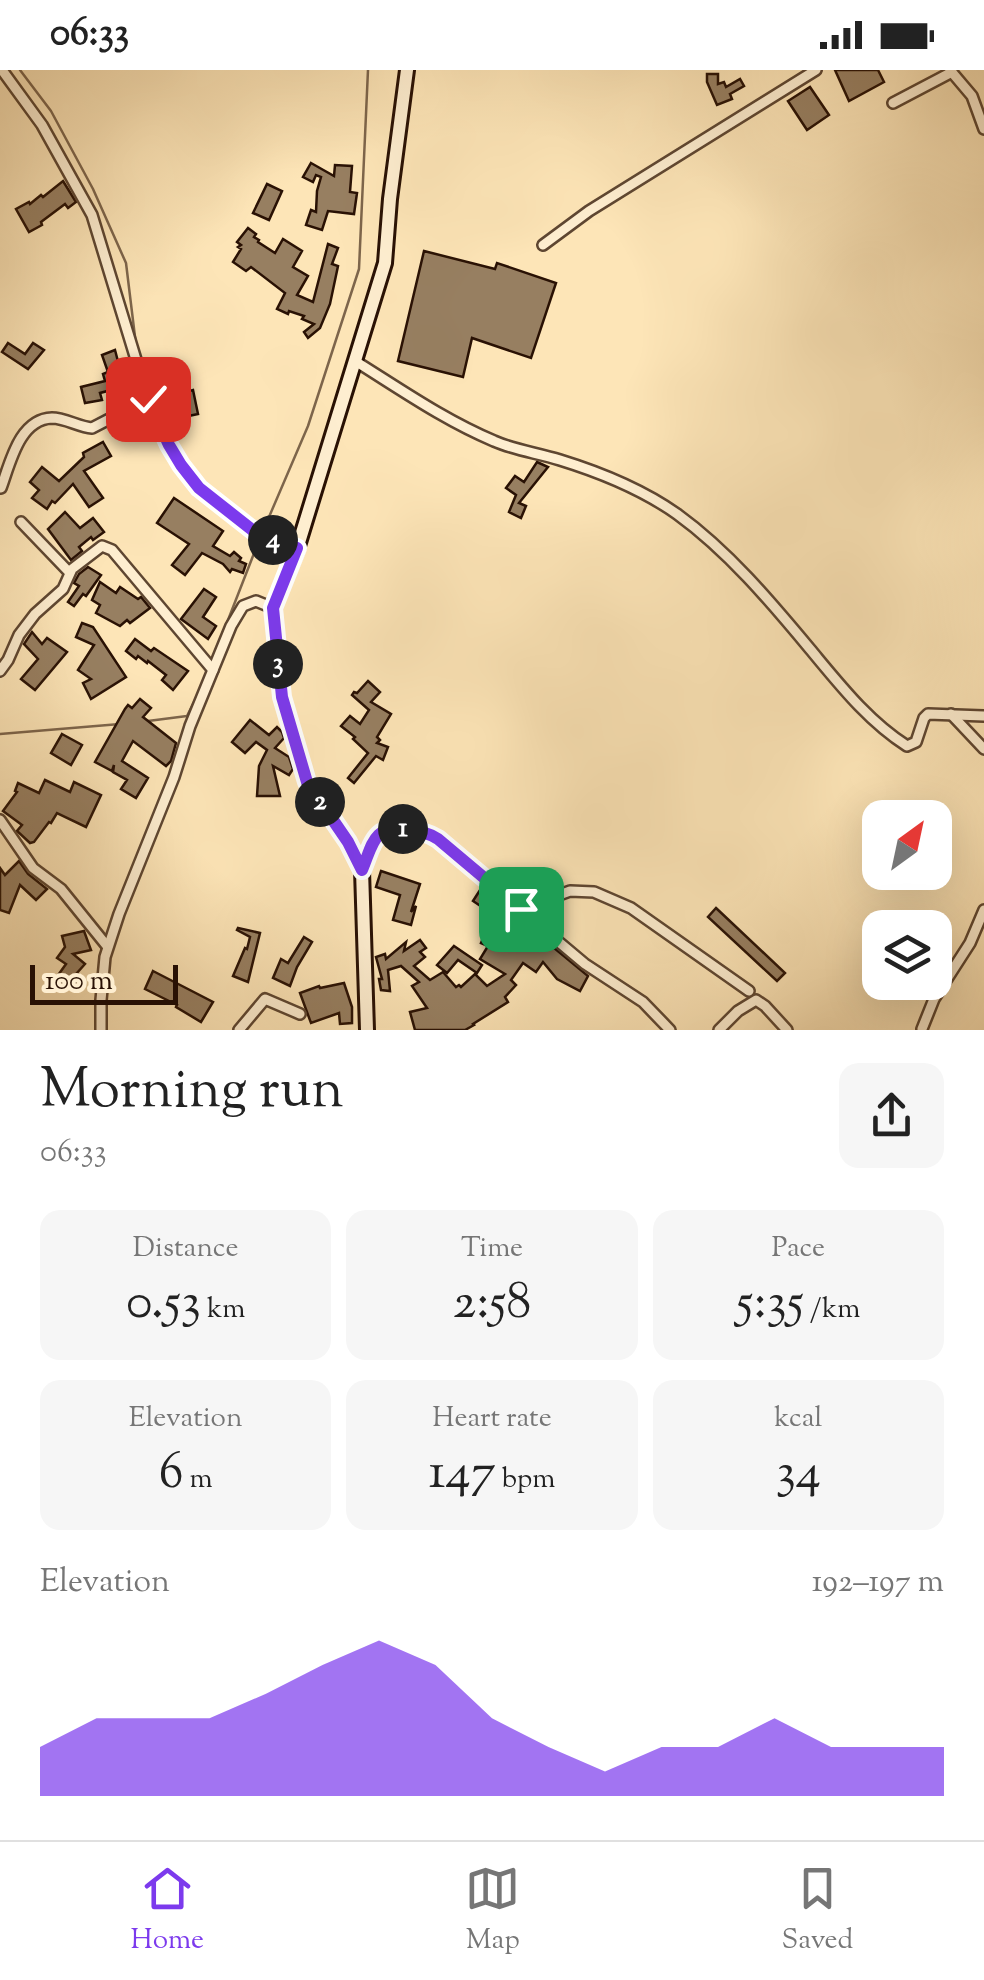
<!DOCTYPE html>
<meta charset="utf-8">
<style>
:root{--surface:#fff;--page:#f6f6f6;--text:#222;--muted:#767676;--line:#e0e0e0;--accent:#7c3aed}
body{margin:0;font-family:"Sorts Mill Goudy",serif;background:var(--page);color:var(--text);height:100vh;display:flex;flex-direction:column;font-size:38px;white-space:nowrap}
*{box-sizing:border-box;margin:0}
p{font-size:32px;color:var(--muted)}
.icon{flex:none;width:55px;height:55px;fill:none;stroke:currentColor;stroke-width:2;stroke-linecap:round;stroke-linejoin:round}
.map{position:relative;height:960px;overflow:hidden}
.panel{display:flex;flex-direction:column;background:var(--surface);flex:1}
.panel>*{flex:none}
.needle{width:65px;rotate:33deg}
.fabs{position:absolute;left:862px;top:730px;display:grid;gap:20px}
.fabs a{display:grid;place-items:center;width:90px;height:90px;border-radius:20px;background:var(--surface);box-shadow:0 10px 40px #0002;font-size:50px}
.scale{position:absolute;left:30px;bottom:25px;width:148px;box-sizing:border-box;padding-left:10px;border:5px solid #291104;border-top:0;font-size:28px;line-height:35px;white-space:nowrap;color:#291104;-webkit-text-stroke:8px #feeed0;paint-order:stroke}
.pin{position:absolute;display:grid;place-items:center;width:85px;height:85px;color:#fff;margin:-42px;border-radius:20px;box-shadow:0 5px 15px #0006}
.km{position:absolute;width:50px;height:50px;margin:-25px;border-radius:50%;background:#222;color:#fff;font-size:28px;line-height:50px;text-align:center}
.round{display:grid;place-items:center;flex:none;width:105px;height:105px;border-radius:20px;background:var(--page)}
.headline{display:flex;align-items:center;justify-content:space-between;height:170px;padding:0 40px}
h1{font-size:55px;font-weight:600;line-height:75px}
.stats{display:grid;grid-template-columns:repeat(3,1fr);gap:15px;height:170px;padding:10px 40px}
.stats div{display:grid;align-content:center;border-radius:20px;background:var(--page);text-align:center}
.stats b{font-size:50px;font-weight:600}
.stats small{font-size:28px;font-weight:400}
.stats p{font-size:28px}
.chart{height:280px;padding:20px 40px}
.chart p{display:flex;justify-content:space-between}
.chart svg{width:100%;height:180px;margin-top:10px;fill:var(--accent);opacity:.7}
.status{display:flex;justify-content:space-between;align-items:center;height:70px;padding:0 50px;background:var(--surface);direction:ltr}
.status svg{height:28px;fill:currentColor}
.tabs{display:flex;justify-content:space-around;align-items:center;height:140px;border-top:2px solid var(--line);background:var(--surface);font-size:28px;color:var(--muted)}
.tabs a{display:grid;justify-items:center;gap:5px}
.tabs .selected{color:var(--accent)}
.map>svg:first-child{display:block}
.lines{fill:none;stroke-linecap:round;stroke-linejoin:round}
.stream{stroke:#7d654b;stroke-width:2.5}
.building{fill:#977f61;stroke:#291104;stroke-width:2.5}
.street-casing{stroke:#5e4631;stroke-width:14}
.secondary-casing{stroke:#291104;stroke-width:18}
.street{stroke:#feeed0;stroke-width:9}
.secondary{stroke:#feeed0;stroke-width:12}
.route-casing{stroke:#fff;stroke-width:20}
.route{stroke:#7c3aed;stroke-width:12}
</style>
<div class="status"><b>06:33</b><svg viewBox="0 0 49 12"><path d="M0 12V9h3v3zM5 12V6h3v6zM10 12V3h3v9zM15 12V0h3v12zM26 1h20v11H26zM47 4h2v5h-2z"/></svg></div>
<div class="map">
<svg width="984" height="960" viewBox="0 0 984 960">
<rect width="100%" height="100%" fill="#fde5b7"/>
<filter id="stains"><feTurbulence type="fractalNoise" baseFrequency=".002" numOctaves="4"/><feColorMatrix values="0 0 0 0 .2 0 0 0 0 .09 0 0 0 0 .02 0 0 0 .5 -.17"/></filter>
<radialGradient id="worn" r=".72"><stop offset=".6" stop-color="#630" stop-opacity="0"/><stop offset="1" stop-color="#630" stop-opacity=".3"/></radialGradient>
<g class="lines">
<g class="stream">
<polyline points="20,0 51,41 93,119 126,193 136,275"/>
<polyline points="263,461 308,356 359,199 368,0"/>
<polyline points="221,568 260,468"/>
<polyline points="148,651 187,646 199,622"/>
<polyline points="0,664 120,654"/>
</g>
</g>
<g class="building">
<polygon points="835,0 878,0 884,12 849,31"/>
<polygon points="707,4 718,4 718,14 724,12 726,17 740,9 744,16 730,24 732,29 717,35 707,12"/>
<polygon points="810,17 829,45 807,60 788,31"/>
<polygon points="311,93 334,106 335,95 352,96 350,122 357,123 354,144 328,141 322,160 306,155 311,140 316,142 317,121 321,107 316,105 313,112 303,107"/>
<polygon points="63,111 76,132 68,138 65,134 41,152 42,155 29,162 16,139 29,132 30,134 41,125 43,127"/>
<polygon points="267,114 282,121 269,150 253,143"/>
<polygon points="248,158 256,164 254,167 259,170 258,172 275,183 283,169 302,181 293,197 308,206 297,225 313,232 328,174 338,178 332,194 338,196 330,234 320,258 308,268 304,262 314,254 302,249 304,246 289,241 288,244 277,239 285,223 251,197 246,201 233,192 241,179 238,177 241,175 237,172"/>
<polygon points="424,181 495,199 497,193 556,213 531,288 472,268 463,307 398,291"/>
<polygon points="8,273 25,284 33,273 44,280 28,299 2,282"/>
<polygon points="115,280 121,303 130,299 137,320 134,321 130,315 100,323 102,330 85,333 81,317 105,311 103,304 108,302 102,285"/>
<polygon points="180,313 182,323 193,320 198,344 179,348 177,339 173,340 170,326 167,327 164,317"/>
<polygon points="103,372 111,386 84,401 103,428 89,437 73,414 55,433 52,431 47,439 32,428 39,420 30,412 42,397 59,411 84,387 83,383"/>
<polygon points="537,392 548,397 519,433 526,436 521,448 509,442 516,425 506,418 515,406 524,412"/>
<polygon points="174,428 223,461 213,476 230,486 234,482 241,488 239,491 246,494 243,503 232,499 230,502 223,494 202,483 185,505 172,495 189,474 157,453"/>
<polygon points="65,442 80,458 93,448 104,462 93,470 91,467 79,477 82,481 71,490 48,459"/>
<polygon points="88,497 101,505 86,526 83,524 74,536 68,532 79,516 74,513 79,504"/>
<polygon points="100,512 116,523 120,517 138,529 141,527 150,538 130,553 127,550 120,556 96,543 100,535 92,530"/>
<polygon points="204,519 216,527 203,547 216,556 208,569 181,549"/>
<polygon points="82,553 93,557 126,607 91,629 83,613 91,609 78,600 94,575 76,567"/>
<polygon points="32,562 42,574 47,568 67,582 35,620 21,609 38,589 24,574"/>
<polygon points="135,569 151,581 154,578 188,601 173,620 162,610 166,605 148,591 147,593 138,586 136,589 126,581"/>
<polygon points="368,611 380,622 371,632 391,644 377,667 380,670 377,673 388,677 383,690 376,686 354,713 348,708 368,683 353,669 355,667 341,656 350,646 360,654 369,640 352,625 354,622 357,623"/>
<polygon points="140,629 151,638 143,647 176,673 171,691 166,696 133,671 122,691 148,708 136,728 121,719 127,710 113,702 114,695 112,701 95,692 125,639 128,635 132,638"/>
<polygon points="250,650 269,665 277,657 282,662 284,668 275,678 289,687 293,699 289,705 273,696 280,726 257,726 259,696 267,680 256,672 245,683 232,672"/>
<polygon points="62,664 82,675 71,695 51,683"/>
<polygon points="45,710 70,722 74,712 101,725 86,757 57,743 51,753 49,752 34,772 30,773 17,761 22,755 3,741 17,722 15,721 18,713 39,723"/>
<polygon points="19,791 28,804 47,819 36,830 20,815 9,843 0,840 0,798 5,805"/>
<polygon points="381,801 420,814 411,842 416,836 411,855 393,850 400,825 376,817"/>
<polygon points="480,820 520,850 517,856 536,863 588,906 580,921 557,909 543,892 536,902 523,893 511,910 516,915 505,927 508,932 473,954 474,955 465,960 415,960 410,942 427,938 412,916 419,912 401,896 388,900 390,921 381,920 379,909 382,909 376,887 385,884 386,889 406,872 404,881 420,870 426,878 420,882 425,887 414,896 430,910 443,902 456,917 459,915 461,917 475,904 487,916 505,904 480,889 488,876 481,873 484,866 500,873 510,856 473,831"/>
<polygon points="716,838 785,903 777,911 708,847"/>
<polygon points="238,858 260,863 248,912 233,906 245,878 247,879 250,867 237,860"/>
<polygon points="84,861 91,880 73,884 85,894 77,903 80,906 71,919 56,908 66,894 57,888 65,877 62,866"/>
<polygon points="304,867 312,872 297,897 290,916 273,908 281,889 288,893"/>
<polygon points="454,876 482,895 477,903 458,890 447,903 437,895"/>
<polygon points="153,901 213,932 201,952 176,937 177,935 145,919"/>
<polygon points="344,913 352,937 352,953 340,954 339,943 311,953 300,923 319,916 320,918"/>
</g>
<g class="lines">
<g class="street-casing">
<g id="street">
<polyline points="2,0 42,55 92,145 148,329 181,395 199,418 261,466 297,479"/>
<polyline points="950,0 972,26 984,59"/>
<polyline points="893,33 952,2"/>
<polyline points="543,175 589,141 816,0"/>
<path d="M355 291C400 319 444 350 494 371 514 380 538 383 560 390 599 402 643 420 677 444 728 481 770 531 810 579 840 615 868 651 907 676L916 672 924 648 928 644 984 646"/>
<path d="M1 418C10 394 19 349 52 348 65 348 79 357 92 358L148 329"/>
<polyline points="21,452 69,502"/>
<polyline points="0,601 8,590 19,565 35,544 63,519 72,499 102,476 112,480 213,600"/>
<polyline points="951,644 984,679"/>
<polyline points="0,750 33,798 61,819 107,876"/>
<polyline points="362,800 378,763 385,758 430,764 585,894 643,932 670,960"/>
<polyline points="521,839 570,821 594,822 631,838 749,921"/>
<polyline points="922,959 934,929 970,873 984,840"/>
<polyline points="101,960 101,930 105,887 119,844 174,707 190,656 231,556 243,536 256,531 273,538"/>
<polyline points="239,960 265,929 300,944"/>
<polyline points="719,960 738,941 756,930 765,936 787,960"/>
</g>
</g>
<g class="secondary-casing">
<polyline id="secondary" points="367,960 362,800 348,772 307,712 282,627 273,538 297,479 385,193 390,129 407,0"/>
</g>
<use href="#street" class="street"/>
<use href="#secondary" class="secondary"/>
</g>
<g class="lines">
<g class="route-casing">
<path id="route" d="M148 329 169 375 181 395 199 418 260 466 297 478 273 538 282 627 307 712 348 772 362 800C373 774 373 755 406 759 418 761 427 762 438 769L521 839"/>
</g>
<use href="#route" class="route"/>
</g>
<rect width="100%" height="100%" filter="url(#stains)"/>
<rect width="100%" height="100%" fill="url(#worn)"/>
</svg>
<div class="fabs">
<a><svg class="needle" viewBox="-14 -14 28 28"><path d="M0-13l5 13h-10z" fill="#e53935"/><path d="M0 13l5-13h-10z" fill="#767676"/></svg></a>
<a><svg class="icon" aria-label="layers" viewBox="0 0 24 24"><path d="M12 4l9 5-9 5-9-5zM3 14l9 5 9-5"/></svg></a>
</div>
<div class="scale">100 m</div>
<div class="pin" style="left:521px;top:839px;background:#1e9e55"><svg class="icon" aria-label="arrive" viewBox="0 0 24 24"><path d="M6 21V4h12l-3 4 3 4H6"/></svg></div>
<div class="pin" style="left:148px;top:329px;background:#d93025"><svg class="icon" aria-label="check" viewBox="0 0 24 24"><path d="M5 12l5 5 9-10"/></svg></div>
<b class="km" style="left:403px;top:759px">1</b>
<b class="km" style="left:320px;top:732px">2</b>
<b class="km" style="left:278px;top:594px">3</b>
<b class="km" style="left:273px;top:470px">4</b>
</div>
<section class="panel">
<div class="headline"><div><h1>Morning run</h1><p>06:33</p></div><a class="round"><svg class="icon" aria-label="share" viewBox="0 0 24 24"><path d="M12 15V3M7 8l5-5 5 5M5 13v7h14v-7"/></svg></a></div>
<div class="stats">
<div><p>Distance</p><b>0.53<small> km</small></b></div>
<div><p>Time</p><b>2:58</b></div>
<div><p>Pace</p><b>5:35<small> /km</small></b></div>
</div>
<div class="stats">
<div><p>Elevation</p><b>6<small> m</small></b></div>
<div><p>Heart rate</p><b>147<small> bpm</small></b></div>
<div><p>kcal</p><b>34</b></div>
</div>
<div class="chart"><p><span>Elevation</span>192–197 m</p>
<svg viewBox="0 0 160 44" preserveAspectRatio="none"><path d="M0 44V32L10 25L20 25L30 25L40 19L50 12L60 6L70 12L80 25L90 32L100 38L110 32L120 32L130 25L140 32L150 32L160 32V44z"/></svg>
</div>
</section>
<nav class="tabs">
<a class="selected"><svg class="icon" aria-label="home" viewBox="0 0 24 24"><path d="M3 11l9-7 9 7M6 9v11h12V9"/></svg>Home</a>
<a><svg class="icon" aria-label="map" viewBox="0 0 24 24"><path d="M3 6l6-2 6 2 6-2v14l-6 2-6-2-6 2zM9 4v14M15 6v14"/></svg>Map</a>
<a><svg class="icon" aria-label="saved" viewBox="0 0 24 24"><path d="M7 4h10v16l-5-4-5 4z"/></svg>Saved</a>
</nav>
